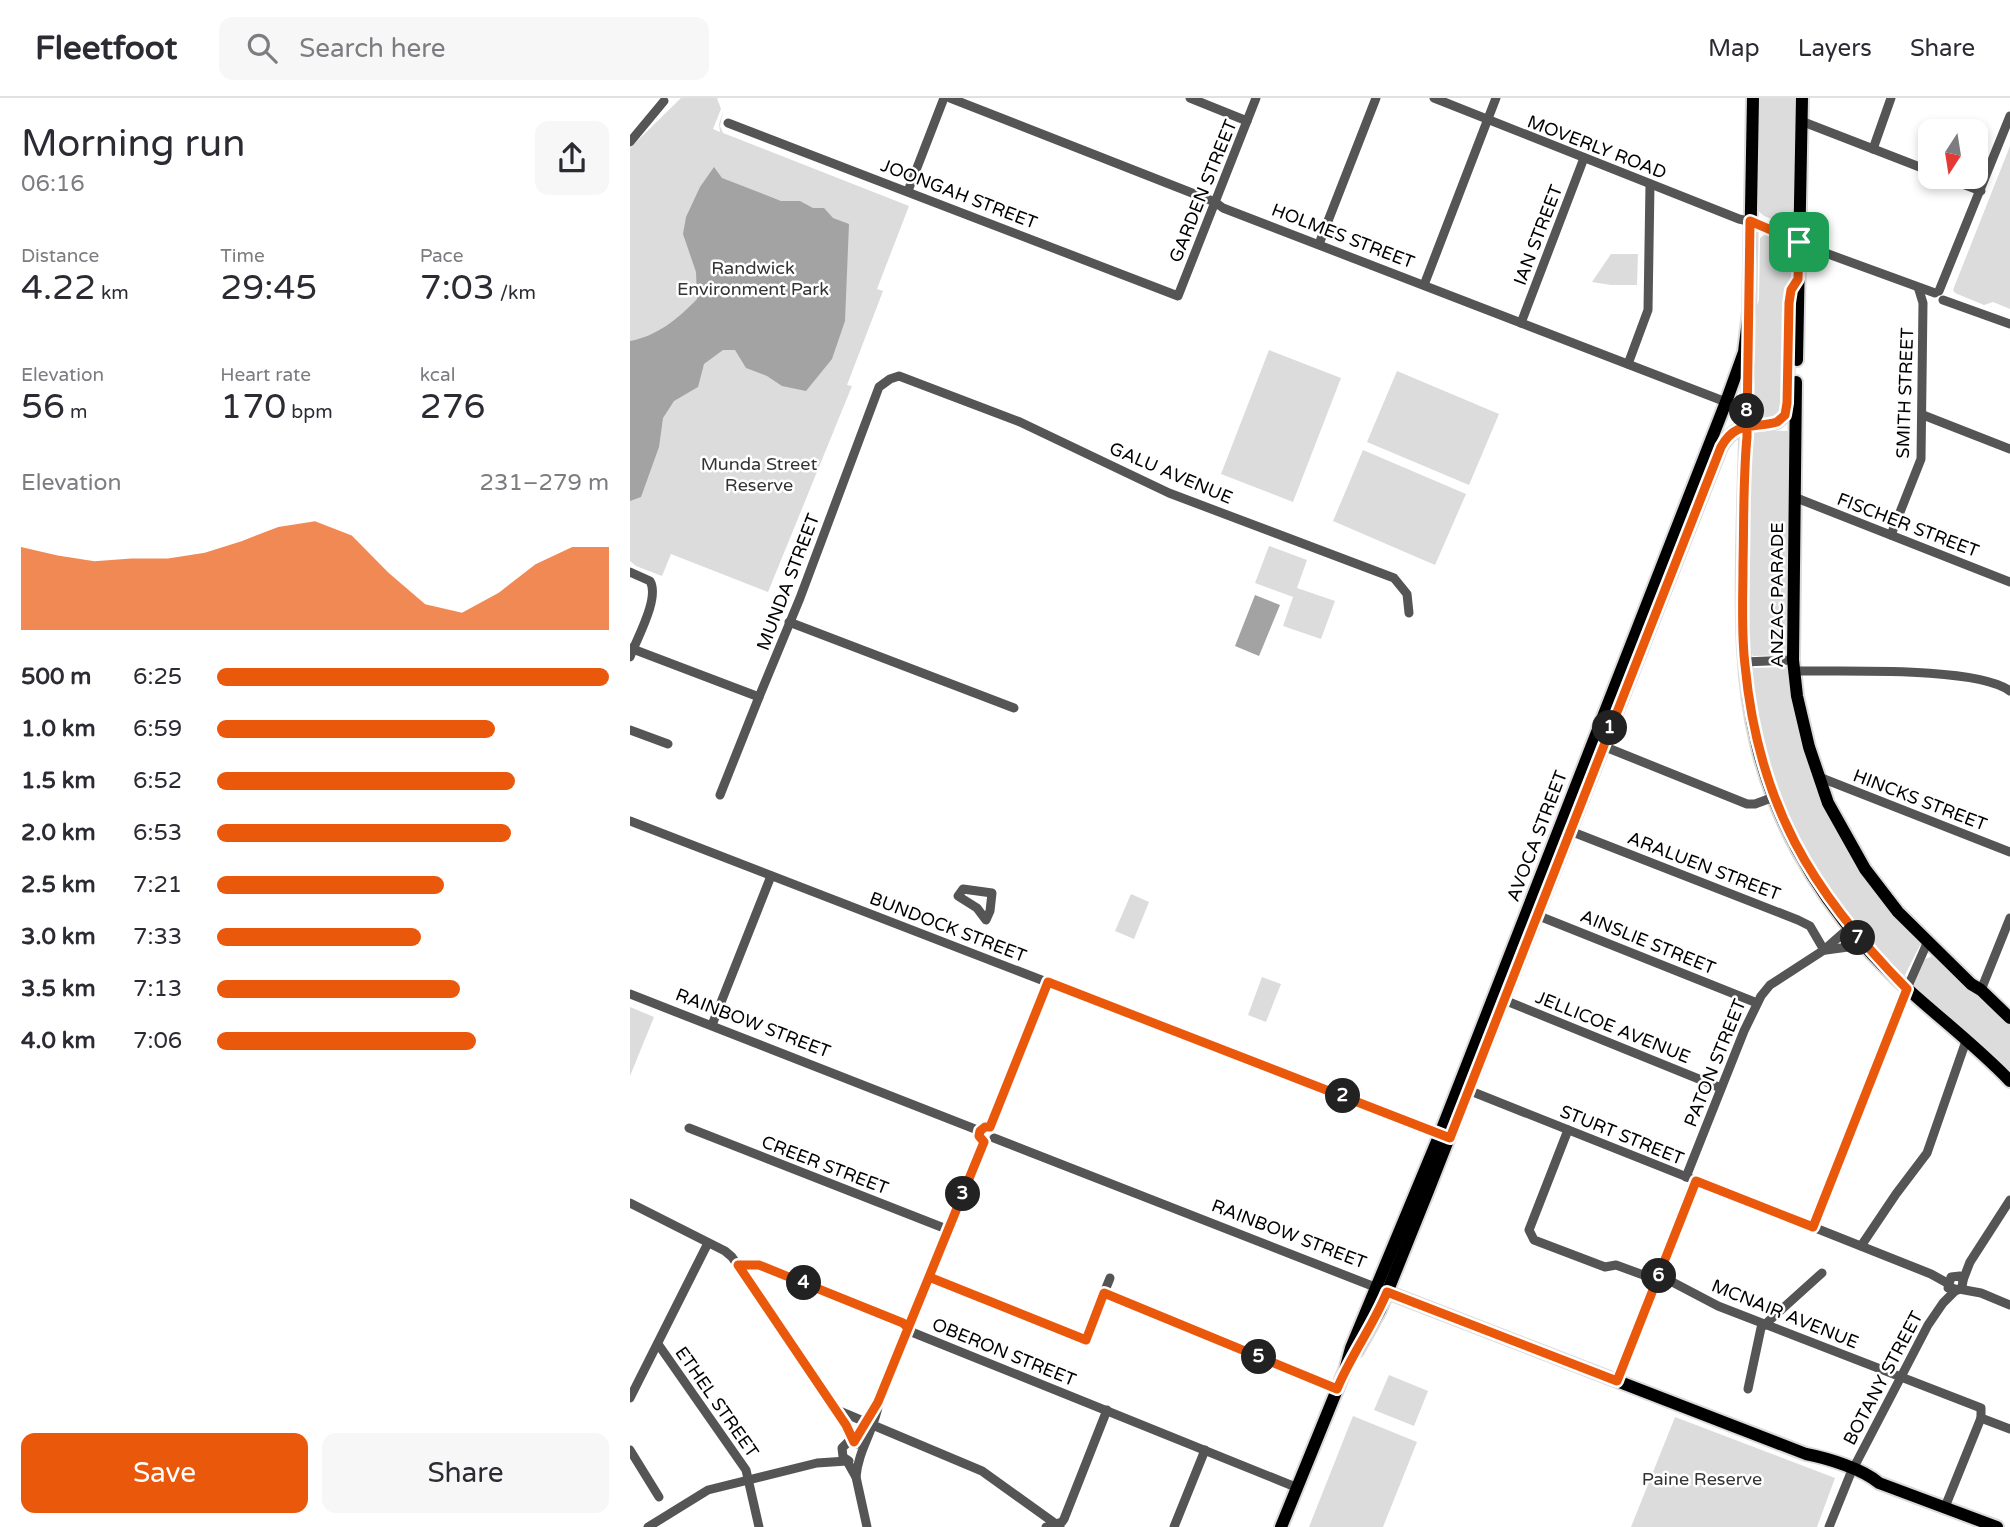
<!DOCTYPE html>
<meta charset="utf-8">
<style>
:root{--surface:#fff;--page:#f7f7f7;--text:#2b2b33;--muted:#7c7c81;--line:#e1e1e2;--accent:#ea580c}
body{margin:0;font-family:"Varela Round",sans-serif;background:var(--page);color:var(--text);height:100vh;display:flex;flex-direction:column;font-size:26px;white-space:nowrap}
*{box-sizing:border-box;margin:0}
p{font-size:23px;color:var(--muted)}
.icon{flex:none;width:38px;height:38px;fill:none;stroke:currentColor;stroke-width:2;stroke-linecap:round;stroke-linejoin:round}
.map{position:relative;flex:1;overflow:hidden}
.side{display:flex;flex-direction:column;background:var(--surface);width:630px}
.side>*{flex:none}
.needle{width:46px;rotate:192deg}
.buttons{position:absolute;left:1288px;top:21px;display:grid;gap:14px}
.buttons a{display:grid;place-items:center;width:70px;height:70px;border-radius:14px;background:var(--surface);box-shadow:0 4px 10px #0003;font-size:35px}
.pin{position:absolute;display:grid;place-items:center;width:60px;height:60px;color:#fff;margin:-30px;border-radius:14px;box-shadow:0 4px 10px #0006}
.km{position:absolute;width:35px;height:35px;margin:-18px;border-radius:50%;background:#222;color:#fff;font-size:19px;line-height:35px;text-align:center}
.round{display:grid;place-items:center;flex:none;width:74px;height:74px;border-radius:14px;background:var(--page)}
.headline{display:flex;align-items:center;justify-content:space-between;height:119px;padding:0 21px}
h1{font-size:38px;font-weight:600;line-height:52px}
.stats{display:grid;grid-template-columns:repeat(3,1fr);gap:10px;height:119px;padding:7px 21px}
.stats div{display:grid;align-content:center}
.stats b{font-size:35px;font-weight:600}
.stats small{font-size:19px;font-weight:400}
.stats p{font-size:19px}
.chart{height:196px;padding:14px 21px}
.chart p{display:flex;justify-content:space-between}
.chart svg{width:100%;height:126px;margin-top:7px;fill:var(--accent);opacity:.7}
.action{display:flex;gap:14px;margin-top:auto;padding:14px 21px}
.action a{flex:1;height:80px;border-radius:14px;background:var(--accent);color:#fff;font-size:28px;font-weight:600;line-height:80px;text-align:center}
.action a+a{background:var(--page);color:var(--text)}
ul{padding:0 21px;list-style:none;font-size:23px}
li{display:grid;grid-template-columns:112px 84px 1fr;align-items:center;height:52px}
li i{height:18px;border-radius:9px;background:var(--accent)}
header{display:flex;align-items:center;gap:42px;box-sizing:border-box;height:98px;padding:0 35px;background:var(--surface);border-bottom:2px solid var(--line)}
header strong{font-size:33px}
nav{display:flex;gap:38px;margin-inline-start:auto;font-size:24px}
.search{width:490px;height:63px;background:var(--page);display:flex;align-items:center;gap:18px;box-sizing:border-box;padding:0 24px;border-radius:14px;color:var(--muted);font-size:26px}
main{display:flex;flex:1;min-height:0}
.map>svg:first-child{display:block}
.green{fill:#dcdcdc}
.water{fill:#a3a3a3}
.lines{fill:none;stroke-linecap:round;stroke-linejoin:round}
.major-casing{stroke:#dbdbdb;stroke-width:16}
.minor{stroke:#555;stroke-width:9}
.major{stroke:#000;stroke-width:12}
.route-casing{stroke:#fff;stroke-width:14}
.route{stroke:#ea580c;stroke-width:9}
.labels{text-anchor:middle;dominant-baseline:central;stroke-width:5;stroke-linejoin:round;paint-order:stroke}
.street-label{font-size:18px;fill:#000;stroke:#fff}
.park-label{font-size:18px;fill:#333;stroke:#fff}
</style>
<header>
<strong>Fleetfoot</strong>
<div class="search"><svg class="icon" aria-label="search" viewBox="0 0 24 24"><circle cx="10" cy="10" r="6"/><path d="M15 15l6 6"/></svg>Search here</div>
<nav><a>Map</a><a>Layers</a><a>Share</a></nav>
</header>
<main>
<section class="side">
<div class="headline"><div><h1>Morning run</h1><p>06:16</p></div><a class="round"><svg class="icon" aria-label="share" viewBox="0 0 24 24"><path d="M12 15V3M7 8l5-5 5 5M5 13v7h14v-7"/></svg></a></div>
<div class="stats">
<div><p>Distance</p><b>4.22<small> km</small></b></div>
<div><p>Time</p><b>29:45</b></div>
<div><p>Pace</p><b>7:03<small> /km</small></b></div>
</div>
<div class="stats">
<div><p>Elevation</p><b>56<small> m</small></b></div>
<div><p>Heart rate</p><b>170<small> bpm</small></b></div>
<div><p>kcal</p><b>276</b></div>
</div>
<div class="chart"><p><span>Elevation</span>231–279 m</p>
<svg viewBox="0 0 160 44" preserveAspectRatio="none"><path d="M0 44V15L10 18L20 20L30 19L40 19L50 17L60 13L70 8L80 6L90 11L100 24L110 35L120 38L130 31L140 21L150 15L160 15V44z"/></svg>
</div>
<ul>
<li><b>500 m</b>6:25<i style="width:100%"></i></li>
<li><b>1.0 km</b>6:59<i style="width:71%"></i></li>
<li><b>1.5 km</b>6:52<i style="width:76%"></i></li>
<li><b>2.0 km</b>6:53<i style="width:75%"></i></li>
<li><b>2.5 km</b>7:21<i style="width:58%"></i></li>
<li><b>3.0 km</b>7:33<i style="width:52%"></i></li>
<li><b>3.5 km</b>7:13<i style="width:62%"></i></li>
<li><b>4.0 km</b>7:06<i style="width:66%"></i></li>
</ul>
<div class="action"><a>Save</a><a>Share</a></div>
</section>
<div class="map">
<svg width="1380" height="1429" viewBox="0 0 1380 1429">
<rect width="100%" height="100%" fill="#fff"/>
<g class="green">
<polygon points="51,0 87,0 91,11 83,31 90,34 89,26 93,14 90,28 93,35 279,108 247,191 253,193 217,287 222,288 138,494 41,456 32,478 6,468 0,463 0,50"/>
<polygon points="1130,0 1165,0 1162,129 1134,118 1127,112"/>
<polygon points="1380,48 1380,211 1363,204 1354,207 1325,195 1323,192"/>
<path d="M1138 134C1145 136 1156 138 1160 144 1167 153 1161 181 1157 191L1154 304 1147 319 1125 322 1122 318 1124 216 1129 202 1130 140Z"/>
<polygon points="981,156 1008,156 1007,187 981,187 962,184"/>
<polygon points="639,252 711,280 663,404 591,376"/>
<polygon points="767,273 869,316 839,387 737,344"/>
<polygon points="1122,332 1159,333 1159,557 1123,558 1117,537"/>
<polygon points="733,352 836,396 805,467 703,423"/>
<polygon points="639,448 677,462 667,490 705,503 691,541 653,528 663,499 625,485"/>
<path d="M1160 569 1198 711 1214 750 1236 781 1288 841 1290 847 1275 877H1269C1251 858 1231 839 1215 817 1157 739 1132 666 1120 570Z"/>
<polygon points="501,796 519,804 504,841 485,833"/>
<polygon points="1306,857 1380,927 1380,977 1282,891 1295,861"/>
<polygon points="632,879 651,886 636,924 618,917"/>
<polygon points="0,909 24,919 0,978"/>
<polygon points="759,1277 798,1293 784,1328 744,1312"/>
<polygon points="723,1318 787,1344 753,1429 679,1429"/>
<polygon points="1045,1319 1205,1380 1187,1429 1001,1429"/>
</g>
<g class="water">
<path d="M84 69 92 80 151 103H170L183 110H194L203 120 219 126 215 223 202 261 176 293 152 288 137 278 116 270 105 252H93L74 266 68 289 44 303 33 320 29 349 11 399 0 403V243C27 238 48 221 67 201L66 174 53 136 56 119 70 89Z"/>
<polygon points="625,497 650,507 629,558 605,548"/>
</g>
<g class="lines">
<g class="major-casing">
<g id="major">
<polyline points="1119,222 1123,0"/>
<path d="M1119 254C1117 322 1114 389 1113 456 1112 520 1112 583 1127 646 1144 719 1183 789 1233 846 1277 897 1333 934 1380 983"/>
<polyline points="1167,262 1172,0"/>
<polyline points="1166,284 1163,562 1167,598 1179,649 1198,705 1235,771 1268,814 1341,886 1351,892 1380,920"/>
<path d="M757 1194 1176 1356C1197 1360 1233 1371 1249 1385L1367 1429"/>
<path d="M727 1253 750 1212 798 1093 1091 349C1106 323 1123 331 1147 324L1155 317 1157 305 1159 205 1161 192 1168 181"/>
<polyline points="651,1429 715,1272 721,1250 810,1036 1096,304 1114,254 1119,214"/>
</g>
</g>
<g class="minor">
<polyline points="320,0 585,104 593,110 1096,304"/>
<polyline points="560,0 617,23"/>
<polyline points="804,0 1109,121 1127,125 1158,137 1179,149 1305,195"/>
<polyline points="1171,23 1300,73"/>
<polyline points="98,25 548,198 626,0"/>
<polyline points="0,44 34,3"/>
<polyline points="1243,51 1261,0"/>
<polyline points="1314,79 1351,93"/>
<polyline points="278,93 314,0"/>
<polyline points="689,146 746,0"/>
<polyline points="794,187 866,0"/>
<polyline points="1309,193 1380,18"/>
<polyline points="1313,202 1380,226"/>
<polyline points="891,225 954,60"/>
<polyline points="998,266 1018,212 1020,86"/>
<polyline points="1293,317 1380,351"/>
<polyline points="1164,399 1380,484"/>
<polyline points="1261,437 1291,361 1293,205 1289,192"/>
<path d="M0 474 20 483C30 500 7 540 0 559"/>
<polyline points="159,524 384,610"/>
<polyline points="0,550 129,599 170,500 249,289 260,281 269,278 390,324 539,395 764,480 777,496 779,515"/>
<polyline points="1114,564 1163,562"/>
<path d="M1164 573C1210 574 1346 568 1380 593"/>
<polyline points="0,632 38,646"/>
<polyline points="968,646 1117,706 1125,706 1144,699"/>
<polyline points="1189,679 1380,754"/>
<polyline points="90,697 129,599"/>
<polyline points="0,723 815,1038"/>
<polyline points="935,731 1168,822 1180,828 1194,852"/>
<polygon points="333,791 362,795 360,813 356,822 347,810 328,798"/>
<polyline points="904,816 1127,905"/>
<polyline points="1196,852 1233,847"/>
<polyline points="1351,892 1380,820"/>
<polyline points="0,896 350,1033"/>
<polyline points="869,900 1091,990"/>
<polyline points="82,927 141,778"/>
<polyline points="833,990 1301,1176 1319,1186"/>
<polyline points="360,1029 417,884"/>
<polyline points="59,1030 319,1132"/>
<polyline points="938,1032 899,1132 904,1142 975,1169 986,1167 1027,1182"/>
<polyline points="364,1040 750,1191"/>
<polyline points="1056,1079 1114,933 1131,898 1140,887 1194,852 1219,830"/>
<polyline points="0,1105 95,1153 102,1159 216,1327 224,1344"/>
<polyline points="1183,1129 1275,895 1298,843"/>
<polyline points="1231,1148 1266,1096 1297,1055 1336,943"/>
<polyline points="108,1167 129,1167 273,1225 284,1235 668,1390"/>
<polyline points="1029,1177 1088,1208 1351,1310 1351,1320 1380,1331"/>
<polyline points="299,1179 455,1242 474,1195 707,1291"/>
<polyline points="1333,1182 1340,1164 1380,1102"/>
<polyline points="1318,1190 1321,1179 1330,1178 1333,1183 1332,1189 1328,1192 1322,1190"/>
<polyline points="1329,1191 1351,1195 1380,1207"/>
<polyline points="474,1195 480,1180"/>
<polyline points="28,1246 116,1372 129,1429"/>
<polyline points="987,1283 1066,1083"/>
<polyline points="1118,1291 1131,1230 1192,1175"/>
<polyline points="0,1300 78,1145"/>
<polyline points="207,1312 352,1373 430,1429"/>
<polyline points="224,1344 247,1306"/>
<polyline points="0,1352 29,1399"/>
<polyline points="217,1363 226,1379 237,1429"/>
<polyline points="219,1363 213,1359 212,1350 218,1344 227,1346"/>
<polyline points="1223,1371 1298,1227 1313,1205 1326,1192"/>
<path d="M226 1379C228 1352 245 1331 249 1304L354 1044"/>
<polyline points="1315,1409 1351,1320"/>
<polyline points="18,1429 78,1392 187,1365 217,1363"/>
<polyline points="416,1429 432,1424 434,1421 477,1312"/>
<polyline points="544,1429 575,1352"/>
<polyline points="1199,1429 1220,1377"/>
</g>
<use href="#major" class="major"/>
</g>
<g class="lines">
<g class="route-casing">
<path id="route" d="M1169 144 1168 181 1161 192 1159 205 1157 305 1155 317 1147 324C1123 331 1106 322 1091 349L820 1040 418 884 360 1029H355L350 1033 349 1038 354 1044 248 1304 224 1344 216 1327 108 1167H129L273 1225 278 1230 299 1179 456 1242 474 1195 707 1291C721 1257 743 1228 757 1194L987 1283 1066 1083 1183 1129 1277 891C1181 794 1128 705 1115 567 1111 534 1113 500 1113 466 1114 424 1113 381 1117 339V327L1120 123 1169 144"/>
</g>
<use href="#route" class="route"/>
</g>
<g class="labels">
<g class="street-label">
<text transform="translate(967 49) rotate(21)">MOVERLY ROAD</text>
<text transform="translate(573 93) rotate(-68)">GARDEN STREET</text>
<text transform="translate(329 96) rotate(21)">JOONGAH STREET</text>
<text transform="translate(908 137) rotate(-69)">IAN STREET</text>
<text transform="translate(713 138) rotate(21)">HOLMES STREET</text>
<text transform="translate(1275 295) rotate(-88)">SMITH STREET</text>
<text transform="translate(541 375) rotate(23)">GALU AVENUE</text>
<text transform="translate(1278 427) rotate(21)">FISCHER STREET</text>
<text transform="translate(158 484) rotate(-69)">MUNDA STREET</text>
<text transform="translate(1147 497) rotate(-90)">ANZAC PARADE</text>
<text transform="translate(1290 702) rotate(21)">HINCKS STREET</text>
<text transform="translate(907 738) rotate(-69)">AVOCA STREET</text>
<text transform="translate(1074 768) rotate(21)">ARALUEN STREET</text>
<text transform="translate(318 829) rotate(21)">BUNDOCK STREET</text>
<text transform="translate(1018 844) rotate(22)">AINSLIE STREET</text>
<text transform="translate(123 925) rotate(21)">RAINBOW STREET</text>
<text transform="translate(983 929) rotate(22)">JELLICOE AVENUE</text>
<text transform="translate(1085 965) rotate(-68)">PATON STREET</text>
<text transform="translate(992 1037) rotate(22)">STURT STREET</text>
<text transform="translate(195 1067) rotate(21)">CREER STREET</text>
<text transform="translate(659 1136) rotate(21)">RAINBOW STREET</text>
<text transform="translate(1155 1216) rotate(22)">MCNAIR AVENUE</text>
<text transform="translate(374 1254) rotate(22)">OBERON STREET</text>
<text transform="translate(1253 1280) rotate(-62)">BOTANY STREET</text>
<text transform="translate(87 1304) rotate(55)">ETHEL STREET</text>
</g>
<g class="park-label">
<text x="123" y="170">Randwick<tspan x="123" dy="21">Environment Park</tspan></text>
<text x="129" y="366">Munda Street<tspan x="129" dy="21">Reserve</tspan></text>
<text x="1072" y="1381">Paine Reserve</text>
</g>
</g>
</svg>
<div class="buttons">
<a><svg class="needle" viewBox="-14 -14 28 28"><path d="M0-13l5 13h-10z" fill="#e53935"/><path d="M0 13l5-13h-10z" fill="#7c7c81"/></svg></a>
</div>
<div class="pin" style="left:1169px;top:144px;background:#1e9e55"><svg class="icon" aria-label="arrive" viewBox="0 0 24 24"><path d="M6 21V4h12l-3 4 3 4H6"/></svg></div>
<b class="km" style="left:980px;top:630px">1</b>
<b class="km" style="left:713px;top:998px">2</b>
<b class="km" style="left:333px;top:1096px">3</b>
<b class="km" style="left:174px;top:1185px">4</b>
<b class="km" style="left:629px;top:1259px">5</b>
<b class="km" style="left:1029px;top:1178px">6</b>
<b class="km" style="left:1228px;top:840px">7</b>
<b class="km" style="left:1117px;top:313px">8</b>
</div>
</main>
